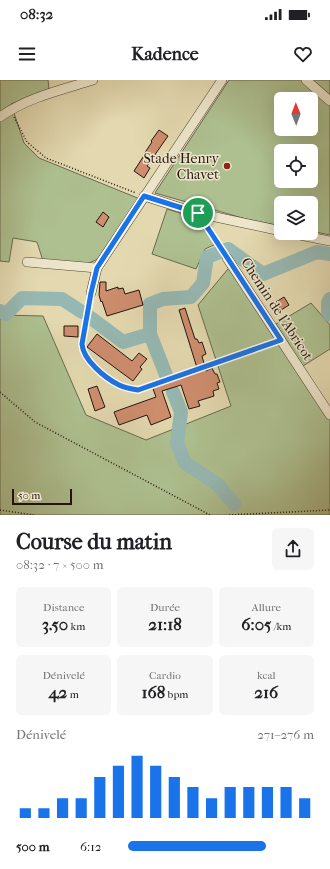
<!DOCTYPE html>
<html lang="fr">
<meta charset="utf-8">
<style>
:root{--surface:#fff;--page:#f6f6f6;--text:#202124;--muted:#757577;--accent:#1a73e8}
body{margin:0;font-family:"IM FELL French Canon",serif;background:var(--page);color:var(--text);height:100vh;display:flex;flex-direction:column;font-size:15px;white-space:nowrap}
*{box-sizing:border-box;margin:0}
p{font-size:13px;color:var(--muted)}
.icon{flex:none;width:22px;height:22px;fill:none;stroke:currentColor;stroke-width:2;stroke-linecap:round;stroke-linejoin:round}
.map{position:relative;height:435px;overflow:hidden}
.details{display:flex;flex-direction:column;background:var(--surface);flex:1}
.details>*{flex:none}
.needle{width:26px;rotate:359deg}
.tools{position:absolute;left:274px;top:12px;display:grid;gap:8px}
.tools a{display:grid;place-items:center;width:44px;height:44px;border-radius:6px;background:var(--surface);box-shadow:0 4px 16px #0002;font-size:20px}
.scale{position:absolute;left:12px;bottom:10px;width:60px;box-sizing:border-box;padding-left:4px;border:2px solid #24140d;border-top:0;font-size:11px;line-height:14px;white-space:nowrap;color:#24140d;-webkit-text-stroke:3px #ede6cb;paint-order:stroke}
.pin{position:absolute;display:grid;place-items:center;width:34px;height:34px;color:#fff;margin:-17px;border:2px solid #fff;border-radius:50%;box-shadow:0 1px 4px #0007}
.round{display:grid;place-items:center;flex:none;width:42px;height:42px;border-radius:6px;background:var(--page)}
.overview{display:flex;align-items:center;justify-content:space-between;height:68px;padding:0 16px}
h1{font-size:22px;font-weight:700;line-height:30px}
.figures{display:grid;grid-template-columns:repeat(3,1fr);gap:6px;height:68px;padding:4px 16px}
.figures div{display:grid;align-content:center;border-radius:6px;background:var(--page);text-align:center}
.figures b{font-size:17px;font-weight:700}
.figures small{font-size:11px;font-weight:400}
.figures p{font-size:11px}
.chart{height:112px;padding:8px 16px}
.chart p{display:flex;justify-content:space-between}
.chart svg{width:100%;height:72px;margin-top:4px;stroke:var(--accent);stroke-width:6}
ul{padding:0 16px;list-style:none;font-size:13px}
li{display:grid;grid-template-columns:64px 48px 1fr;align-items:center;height:30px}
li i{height:10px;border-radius:5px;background:var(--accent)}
.status{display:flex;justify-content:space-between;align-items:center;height:28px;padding:0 20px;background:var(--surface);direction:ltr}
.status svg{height:11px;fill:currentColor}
header{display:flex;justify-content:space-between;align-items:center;height:52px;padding:0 16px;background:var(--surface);font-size:18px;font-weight:700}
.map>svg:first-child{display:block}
.green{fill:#aec090;stroke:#696a4e;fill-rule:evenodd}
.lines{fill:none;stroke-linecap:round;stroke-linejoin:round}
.river{stroke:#96b8b2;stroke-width:14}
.building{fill:#ce8e6f;stroke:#24140d}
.minor-casing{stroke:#544536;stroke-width:10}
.path{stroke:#24140d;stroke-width:1.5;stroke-dasharray:1 2;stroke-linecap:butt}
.minor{stroke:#ede6cb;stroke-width:9}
.route-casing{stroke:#fff;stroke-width:8}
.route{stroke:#1a73e8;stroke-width:5}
.poi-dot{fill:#8f2418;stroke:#ede6cb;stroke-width:1.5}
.labels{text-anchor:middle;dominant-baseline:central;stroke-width:3;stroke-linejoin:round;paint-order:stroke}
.poi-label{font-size:14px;fill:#24140d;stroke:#ede6cb;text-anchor:end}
.street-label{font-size:14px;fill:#24140d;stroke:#ede6cb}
</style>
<div class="status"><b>08:32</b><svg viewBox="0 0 49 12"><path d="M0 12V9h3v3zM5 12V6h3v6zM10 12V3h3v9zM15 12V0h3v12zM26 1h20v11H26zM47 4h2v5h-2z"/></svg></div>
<header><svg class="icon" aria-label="menu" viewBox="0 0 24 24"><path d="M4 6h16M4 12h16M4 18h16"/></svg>Kadence<svg class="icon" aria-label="heart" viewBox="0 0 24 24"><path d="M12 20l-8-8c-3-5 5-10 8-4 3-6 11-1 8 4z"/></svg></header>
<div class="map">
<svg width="330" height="435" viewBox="0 0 330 435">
<rect width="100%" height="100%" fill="#e3d8af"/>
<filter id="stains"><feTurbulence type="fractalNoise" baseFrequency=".005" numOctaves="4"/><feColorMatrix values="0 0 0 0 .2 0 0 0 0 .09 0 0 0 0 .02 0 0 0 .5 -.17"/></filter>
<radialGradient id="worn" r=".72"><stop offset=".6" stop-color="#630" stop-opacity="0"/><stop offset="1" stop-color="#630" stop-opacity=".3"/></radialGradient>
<g class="green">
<polygon points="0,0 48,0 49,9 11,24 24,63 39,78 140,119 98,179 82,186 43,181 37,162 13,158 9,182 0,181"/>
<path d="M229 0H330V155L311 151V123H281V146L246 139 155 113ZM281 19H311V49H281ZM281 71H311V101H281Z"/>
<polygon points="167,129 199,139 216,164 205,169 196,189 152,174"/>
<polygon points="233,183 330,333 330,435 0,435 0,235 43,236 86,335 146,360 231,326 198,225"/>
<polygon points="311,223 330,245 330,269 303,286 276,244"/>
</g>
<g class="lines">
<g class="river">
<polyline points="330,219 328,223 328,232 330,235"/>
<polyline points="0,231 6,234 22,218 62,219 82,232"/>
<polyline points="91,238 123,262 150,254"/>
<polyline points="166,295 150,254 150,224 163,219 191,217 203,203 207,177 228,169 263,194 317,172 330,174"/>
<polyline points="173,312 181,332 177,363 185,383 217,404 234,424"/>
</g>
</g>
<g class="building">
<polygon points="159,50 168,56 147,86 150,88 144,98 134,91 145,74 144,74 152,62 151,61"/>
<polygon points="103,132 109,137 103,147 96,142"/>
<polygon points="100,202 106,202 106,211 118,207 118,209 123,208 125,214 139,210 143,225 107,236 102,221 101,222 99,215"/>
<polygon points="284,217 289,225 281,230 276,222"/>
<polygon points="185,228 195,259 197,259 199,263 202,262 206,274 202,276 206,291 212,288 215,294 217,294 220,302 217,303 219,309 213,311 214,316 198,321 200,326 189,329 181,305 162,311 171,337 151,345 147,335 119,345 114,332 156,317 152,306 198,291 179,230"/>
<polygon points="64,246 78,246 78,257 64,256"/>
<polygon points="97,254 132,281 139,273 147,279 140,287 142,289 133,301 87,267"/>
<polygon points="97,306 105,327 95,331 88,309"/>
</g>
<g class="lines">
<g class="minor-casing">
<g id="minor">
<polyline points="306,0 330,21"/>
<path d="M0 37C26 18 61 10 93 0"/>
<polyline points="144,116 197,133 281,151"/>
<polyline points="290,153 330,161"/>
<polyline points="227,178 330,335"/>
<polyline points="27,182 97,188"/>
<polyline points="91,213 97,188 222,0"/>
</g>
</g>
<g class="path">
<polyline points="14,37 27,62 46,78 136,113"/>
<polyline points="204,143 223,171"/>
<path d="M89 221C87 235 82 250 82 264 81 278 108 300 120 306 125 308 133 309 138 310L273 262"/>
<polyline points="0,312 35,342 210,435"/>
<polyline points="0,430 34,435"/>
<polyline points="229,435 330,430"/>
</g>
<use href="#minor" class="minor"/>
</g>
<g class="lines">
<g class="route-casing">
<path id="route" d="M144 116 198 133 281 260 138 310C132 309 125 308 119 305 105 298 83 280 82 264L91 213 97 188Z"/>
</g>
<use href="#route" class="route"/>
</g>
<circle class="poi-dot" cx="227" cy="86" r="4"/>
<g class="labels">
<g class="poi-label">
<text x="219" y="78">Stade Henry<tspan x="219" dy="16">Chavet</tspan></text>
</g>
<g class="street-label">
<text transform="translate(277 229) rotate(57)">Chemin de l'Abricot</text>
</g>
</g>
<rect width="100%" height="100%" filter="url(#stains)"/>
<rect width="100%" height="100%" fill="url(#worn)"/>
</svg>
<div class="tools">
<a><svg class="needle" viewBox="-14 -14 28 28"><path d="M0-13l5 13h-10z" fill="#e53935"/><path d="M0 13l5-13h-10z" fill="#757577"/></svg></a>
<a><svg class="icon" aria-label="locate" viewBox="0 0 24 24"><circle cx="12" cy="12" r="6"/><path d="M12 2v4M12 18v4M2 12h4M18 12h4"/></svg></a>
<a><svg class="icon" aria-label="layers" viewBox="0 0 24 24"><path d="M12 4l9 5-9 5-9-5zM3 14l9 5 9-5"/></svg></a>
</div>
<div class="scale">50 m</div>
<div class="pin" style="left:198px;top:133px;background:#1e9e55"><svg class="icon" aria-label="arrive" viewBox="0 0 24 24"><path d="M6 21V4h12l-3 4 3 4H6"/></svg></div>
</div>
<section class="details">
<div class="overview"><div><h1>Course du matin</h1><p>08:32 · 7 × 500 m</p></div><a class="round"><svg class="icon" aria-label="share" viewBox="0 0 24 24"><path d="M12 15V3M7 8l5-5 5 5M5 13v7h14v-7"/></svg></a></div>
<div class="figures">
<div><p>Distance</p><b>3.50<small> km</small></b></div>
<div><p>Durée</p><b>21:18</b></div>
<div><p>Allure</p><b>6:05<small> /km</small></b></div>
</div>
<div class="figures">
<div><p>Dénivelé</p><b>42<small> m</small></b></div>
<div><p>Cardio</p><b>168<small> bpm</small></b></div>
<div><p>kcal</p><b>216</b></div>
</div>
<div class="chart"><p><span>Dénivelé</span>271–276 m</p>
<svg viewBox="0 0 160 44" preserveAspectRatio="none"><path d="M5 44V38M15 44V38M25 44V32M35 44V32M45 44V19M55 44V12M65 44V6M75 44V12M85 44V19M95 44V25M105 44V32M115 44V25M125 44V25M135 44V25M145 44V25M155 44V32"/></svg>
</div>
<ul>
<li><b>500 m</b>6:12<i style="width:74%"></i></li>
</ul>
</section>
